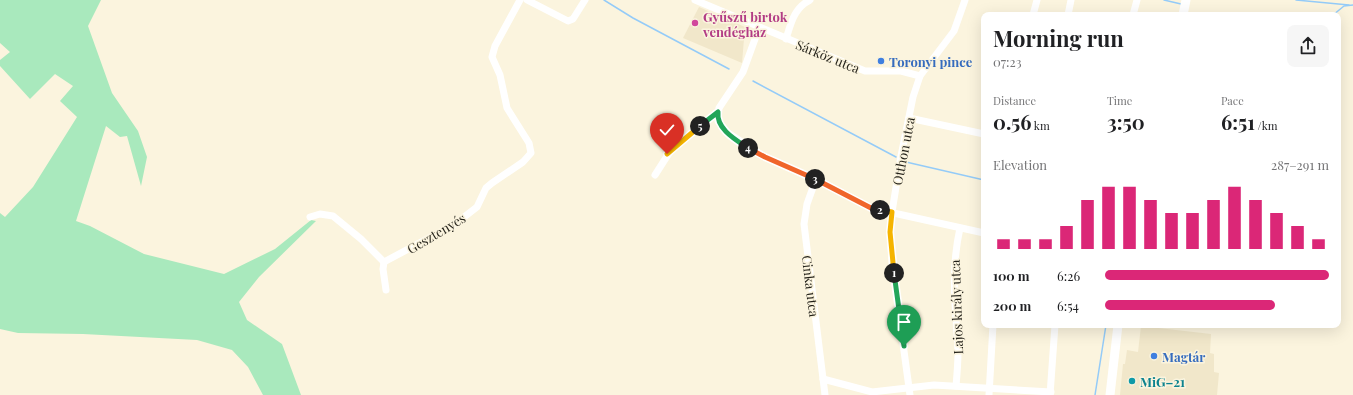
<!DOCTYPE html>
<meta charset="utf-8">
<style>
:root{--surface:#fff;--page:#f6f6f6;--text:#202124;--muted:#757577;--accent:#db2777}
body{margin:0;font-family:"Playfair Display",serif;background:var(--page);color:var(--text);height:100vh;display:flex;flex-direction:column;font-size:15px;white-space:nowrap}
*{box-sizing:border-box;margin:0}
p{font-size:13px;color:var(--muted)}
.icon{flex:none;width:22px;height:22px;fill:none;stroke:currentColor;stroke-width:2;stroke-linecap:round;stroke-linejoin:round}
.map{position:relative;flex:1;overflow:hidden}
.side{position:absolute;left:981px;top:12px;width:360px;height:316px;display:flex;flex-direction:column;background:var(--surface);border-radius:8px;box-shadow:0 4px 16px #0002}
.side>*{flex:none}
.pin{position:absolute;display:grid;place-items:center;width:34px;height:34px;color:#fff;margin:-41px -17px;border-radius:50% 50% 50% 0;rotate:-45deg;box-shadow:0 0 4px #0007}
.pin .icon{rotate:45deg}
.km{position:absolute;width:20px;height:20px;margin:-10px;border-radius:50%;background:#222;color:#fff;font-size:11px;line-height:20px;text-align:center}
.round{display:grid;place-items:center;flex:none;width:42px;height:42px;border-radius:8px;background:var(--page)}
.headline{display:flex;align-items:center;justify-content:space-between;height:68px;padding:0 12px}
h1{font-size:22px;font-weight:700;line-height:30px}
.figures{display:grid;grid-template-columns:repeat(3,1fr);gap:6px;height:68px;padding:4px 12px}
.figures div{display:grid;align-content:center}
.figures b{font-size:20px;font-weight:700}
.figures small{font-size:11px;font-weight:400}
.figures p{font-size:11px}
.chart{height:112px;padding:8px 12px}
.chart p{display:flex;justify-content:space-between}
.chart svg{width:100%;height:72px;margin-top:4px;stroke:var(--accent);stroke-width:6}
ul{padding:0 12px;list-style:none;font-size:13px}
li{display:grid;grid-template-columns:64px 48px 1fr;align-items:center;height:30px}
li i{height:10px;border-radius:5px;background:var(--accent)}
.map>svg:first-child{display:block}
.built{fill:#f1e7ca}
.green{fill:#a9e9bd}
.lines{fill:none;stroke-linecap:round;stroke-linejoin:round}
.stream{stroke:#94cbf8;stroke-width:1.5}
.minor{stroke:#fff;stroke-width:7}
.major{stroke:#fff;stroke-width:9}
.split-1-casing{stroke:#fff;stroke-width:8}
.split-2-casing{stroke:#fff;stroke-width:8}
.split-3-casing{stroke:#fff;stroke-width:8}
.split-4-casing{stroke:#fff;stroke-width:8}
.split-5-casing{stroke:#fff;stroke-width:8}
.split-6-casing{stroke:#fff;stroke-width:8}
.split-1{stroke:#22a559;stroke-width:5}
.split-2{stroke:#f5b400;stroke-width:5}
.split-3{stroke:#f0652b;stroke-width:5}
.split-4{stroke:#f0652b;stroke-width:5}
.split-5{stroke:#22a559;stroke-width:5}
.split-6{stroke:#f5b400;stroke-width:5}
.hotel-dot{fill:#d1479c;stroke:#fbf4de;stroke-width:1.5}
.shop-dot{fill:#3f7fe0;stroke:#fbf4de;stroke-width:1.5}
.culture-dot{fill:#0f9aa8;stroke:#fbf4de;stroke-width:1.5}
.labels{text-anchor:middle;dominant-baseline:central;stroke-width:3;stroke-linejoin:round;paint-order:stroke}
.hotel-label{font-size:13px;font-weight:bold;fill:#b23c85;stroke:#fbf4de;text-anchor:start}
.street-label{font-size:13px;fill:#211f17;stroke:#fbf4de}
.shop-label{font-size:13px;font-weight:bold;fill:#366cbe;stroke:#fbf4de;text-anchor:start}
.culture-label{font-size:13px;font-weight:bold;fill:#0d838f;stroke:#fbf4de;text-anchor:start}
</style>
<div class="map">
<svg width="1353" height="395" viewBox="0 0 1353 395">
<rect width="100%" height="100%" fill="#fbf4de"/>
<g class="built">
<polygon points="699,7 745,27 742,63 683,38"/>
<polygon points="1141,326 1211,334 1210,353 1214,354 1214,372 1219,373 1217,395 1120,395 1123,364 1125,364 1127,350 1138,352"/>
</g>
<polygon class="green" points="0,0 101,0 88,26 112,93 138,131 147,157 141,186 127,136 120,137 106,126 76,221 90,226 144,254 224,274 275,249 311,220 316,221 259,277 239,302 247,320 282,344 301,395 263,395 248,367 232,350 197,340 83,334 18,333 0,329 0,213 5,217 33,187 77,117 60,101 73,86 55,74 30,99 0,66 0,60 10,52 0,43"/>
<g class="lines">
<g class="stream">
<polyline points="604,0 633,18 729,69"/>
<polyline points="1164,0 1181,4"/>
<polyline points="1296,0 1349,5"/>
<polyline points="1333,15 1344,6 1353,5"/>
<polyline points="753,81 896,157"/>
<polyline points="906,162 984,180"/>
<polyline points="1095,395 1106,325"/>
</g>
<g class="minor">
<polyline points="527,0 568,21 573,19 585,0"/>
<polyline points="695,0 865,71 901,71 920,76"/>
<polyline points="1033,15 1037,0"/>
<polyline points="1068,15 1071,0"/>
<polyline points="1133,15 1137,0"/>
<polyline points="759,28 743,72 719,108 718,121 728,133 765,157 826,184 871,208 984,233"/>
<path d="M786 39C791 23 794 8 810 0"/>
<polyline points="909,118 984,134"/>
<polyline points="655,175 671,150 718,112"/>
<polyline points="816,179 807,204 804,224 825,395"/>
<polyline points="310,217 320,214 333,216 361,239 384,262"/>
<polyline points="384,262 455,224 477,207 486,188 492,183 523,162 531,153 529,143 507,108 500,75 492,57 495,46 520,0"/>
<polyline points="384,262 383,269 386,290"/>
<polyline points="823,379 872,392 934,385 1051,392"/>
<path d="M956 386C957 375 958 363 958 352 956 307 950 273 960 228"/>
<polyline points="910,395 892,263 890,232 892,212 901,156 913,97 920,76 954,31 965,0"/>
<polyline points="989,395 993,325"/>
<polyline points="1050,395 1055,325"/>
</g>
<g class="major">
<polyline points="1183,15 1186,0"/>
<polyline points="1110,395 1118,325"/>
</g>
</g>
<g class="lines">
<g class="split-1-casing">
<polyline id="split-1" points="894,273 904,346"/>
</g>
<g class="split-2-casing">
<polyline id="split-2" points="880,210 892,212 890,232 894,273"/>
</g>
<g class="split-3-casing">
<polyline id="split-3" points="815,179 871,208 880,210"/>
</g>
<g class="split-4-casing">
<polyline id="split-4" points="748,148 765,157 815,179"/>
</g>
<g class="split-5-casing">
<path id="split-5" d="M700 126 718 112C716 129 736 140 748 148"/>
</g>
<g class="split-6-casing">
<polyline id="split-6" points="667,154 700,126"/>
</g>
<use href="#split-1" class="split-1"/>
<use href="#split-2" class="split-2"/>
<use href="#split-3" class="split-3"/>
<use href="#split-4" class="split-4"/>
<use href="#split-5" class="split-5"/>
<use href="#split-6" class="split-6"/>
</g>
<circle class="hotel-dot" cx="695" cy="23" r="4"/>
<g class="shop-dot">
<circle cx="881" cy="61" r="4"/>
<circle cx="1154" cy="356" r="4"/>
</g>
<circle class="culture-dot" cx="1132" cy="381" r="4"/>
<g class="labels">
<g class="hotel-label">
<text x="703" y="16">Gyűszű birtok<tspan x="703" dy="15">vendégház</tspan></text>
</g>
<g class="street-label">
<text transform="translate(828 56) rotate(22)">Sárköz utca</text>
<text transform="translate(903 151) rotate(-79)">Otthon utca</text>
<text transform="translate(436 233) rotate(-31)">Gesztenyés</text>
<text transform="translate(811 286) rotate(83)">Cinka utca</text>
<text transform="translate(956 307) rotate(-92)">Lajos király utca</text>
</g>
<g class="shop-label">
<text x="889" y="61">Toronyi pince</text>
<text x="1162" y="356">Magtár</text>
</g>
<g class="culture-label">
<text x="1140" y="381">MiG–21</text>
</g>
</g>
</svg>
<div class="pin" style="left:904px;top:346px;background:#1e9e55"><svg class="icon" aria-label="arrive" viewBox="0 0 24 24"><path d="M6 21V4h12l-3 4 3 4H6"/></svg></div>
<div class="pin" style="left:667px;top:154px;background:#d93025"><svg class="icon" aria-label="check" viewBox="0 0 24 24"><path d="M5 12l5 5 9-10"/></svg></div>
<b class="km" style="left:894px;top:273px">1</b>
<b class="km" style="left:880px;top:210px">2</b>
<b class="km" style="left:815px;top:179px">3</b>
<b class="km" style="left:748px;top:148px">4</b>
<b class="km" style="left:700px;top:126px">5</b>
<section class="side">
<div class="headline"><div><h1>Morning run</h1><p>07:23</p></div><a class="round"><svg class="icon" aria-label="share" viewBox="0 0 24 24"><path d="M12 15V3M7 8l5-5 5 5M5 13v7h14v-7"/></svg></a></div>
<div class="figures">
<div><p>Distance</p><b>0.56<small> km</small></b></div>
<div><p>Time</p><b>3:50</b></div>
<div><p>Pace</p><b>6:51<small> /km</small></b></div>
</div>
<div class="chart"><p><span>Elevation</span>287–291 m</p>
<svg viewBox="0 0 160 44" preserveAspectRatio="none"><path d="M5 44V38M15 44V38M25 44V38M35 44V30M45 44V14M55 44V6M65 44V6M75 44V14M85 44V22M95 44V22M105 44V14M115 44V6M125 44V14M135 44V22M145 44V30M155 44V38"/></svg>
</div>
<ul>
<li><b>100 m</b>6:26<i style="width:100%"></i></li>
<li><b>200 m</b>6:54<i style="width:76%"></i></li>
</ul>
</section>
</div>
